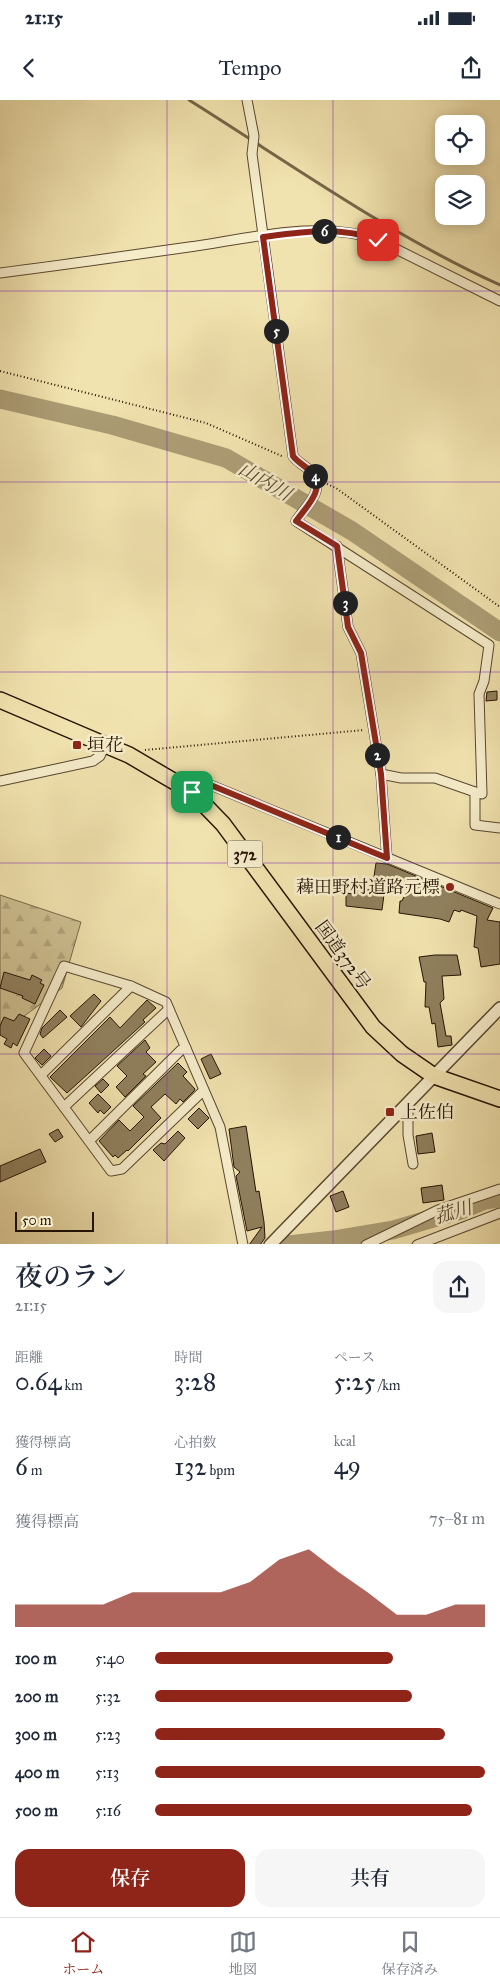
<!DOCTYPE html>
<html lang="ja">
<meta charset="utf-8">
<style>
:root{--surface:#fff;--page:#f6f6f7;--text:#1f2937;--muted:#747a83;--line:#e0e1e3;--accent:#8f2418}
body{margin:0;font-family:"IM FELL Great Primer","Noto Serif JP",serif;background:var(--page);color:var(--text);height:100vh;display:flex;flex-direction:column;font-size:19px;white-space:nowrap}
*{box-sizing:border-box;margin:0}
p{font-size:16px;color:var(--muted)}
.icon{flex:none;width:28px;height:28px;fill:none;stroke:currentColor;stroke-width:2;stroke-linecap:round;stroke-linejoin:round}
.map{position:relative;height:1144px;overflow:hidden}
.sheet{display:flex;flex-direction:column;background:var(--surface);flex:1}
.sheet>*{flex:none}
.controls{position:absolute;left:435px;top:15px;display:grid;gap:10px}
.controls a{display:grid;place-items:center;width:50px;height:50px;border-radius:10px;background:var(--surface);box-shadow:0 2px 12px #0003;font-size:25px}
.scale{position:absolute;left:15px;bottom:12px;width:79px;box-sizing:border-box;padding-left:5px;border:2px solid #261405;border-top:0;font-size:14px;line-height:18px;white-space:nowrap;color:#261405;-webkit-text-stroke:4px #f6edcb;paint-order:stroke}
.pin{position:absolute;display:grid;place-items:center;width:42px;height:42px;color:#fff;margin:-21px;border-radius:10px;box-shadow:0 2px 8px #0006}
.km{position:absolute;width:25px;height:25px;margin:-12px;border-radius:50%;background:#222;color:#fff;font-size:14px;line-height:25px;text-align:center}
.round{display:grid;place-items:center;flex:none;width:52px;height:52px;border-radius:15px;background:var(--page)}
.overview{display:flex;align-items:center;justify-content:space-between;height:85px;padding:0 15px}
h1{font-size:28px;font-weight:600;line-height:38px}
.figures{display:grid;grid-template-columns:repeat(3,1fr);gap:8px;height:85px;padding:5px 15px}
.figures div{display:grid;align-content:center}
.figures b{font-size:25px;font-weight:600}
.figures small{font-size:14px;font-weight:400}
.figures p{font-size:14px}
.chart{height:140px;padding:10px 15px}
.chart p{display:flex;justify-content:space-between}
.chart svg{width:100%;height:90px;margin-top:5px;fill:var(--accent);opacity:.7}
.action{display:flex;gap:10px;margin-top:auto;padding:10px 15px}
.action a{flex:1;height:58px;border-radius:15px;background:var(--accent);color:#fff;font-size:20px;font-weight:600;line-height:58px;text-align:center}
.action a+a{background:var(--page);color:var(--text)}
ul{padding:0 15px;list-style:none;font-size:16px}
li{display:grid;grid-template-columns:80px 60px 1fr;align-items:center;height:38px}
li i{height:12px;border-radius:6px;background:var(--accent)}
.status{display:flex;justify-content:space-between;align-items:center;height:35px;padding:0 25px;background:var(--surface);direction:ltr}
.status svg{height:14px;fill:currentColor}
header{display:flex;justify-content:space-between;align-items:center;height:65px;padding:0 15px;background:var(--surface);font-size:22px;font-weight:600}
.tab-bar{display:flex;justify-content:space-around;align-items:center;height:70px;border-top:1px solid var(--line);background:var(--surface);font-size:14px;color:var(--muted)}
.tab-bar a{display:grid;justify-items:center;gap:2px}
.tab-bar .selected{color:var(--accent)}
.map>svg:first-child{display:block}
.forest{fill:url(#forest-firs);stroke:#7a6a4c}
.lines{fill:none;stroke-linecap:round;stroke-linejoin:round}
.stream{stroke:#766648;stroke-width:3}
.river{stroke:#ac9d75;stroke-width:19}
.building{fill:#90805d;stroke:#261405}
.minor-casing{stroke:#594830;stroke-width:11}
.tertiary-casing{stroke:#594830;stroke-width:14}
.trunk-casing{stroke:#261405;stroke-width:18}
.path{stroke:#261405;stroke-width:2;stroke-dasharray:1 2.5;stroke-linecap:butt}
.minor{stroke:#f6edcb;stroke-width:9}
.tertiary{stroke:#f6edcb;stroke-width:11}
.trunk{stroke:#f1e3af;stroke-width:15}
.route-casing{stroke:#fff;stroke-width:10}
.route{stroke:#8f2418;stroke-width:6}
.grid{fill:none;stroke:#7b2cbf;stroke-width:1;stroke-opacity:0.55}
.poi-dot{fill:#8f2418;stroke:#f6edcb;stroke-width:2}
.labels{text-anchor:middle;dominant-baseline:central;stroke-width:5;stroke-linejoin:round;paint-order:stroke}
.shield{fill:#f6edcb;stroke:#645540;stroke-width:1}
.shield-label{font-size:16px;font-weight:bold;fill:#261405}
.poi-label{font-size:18px;fill:#261405;stroke:#f6edcb;text-anchor:start}
.street-label{font-size:18px;fill:#261405;stroke:#f6edcb}
.water-label{font-size:19px;font-style:italic;fill:#5c4b32;stroke:#f6edcb}
</style>
<div class="status"><b>21:15</b><svg viewBox="0 0 49 12"><path d="M0 12V9h3v3zM5 12V6h3v6zM10 12V3h3v9zM15 12V0h3v12zM26 1h20v11H26zM47 4h2v5h-2z"/></svg></div>
<header><svg class="icon" aria-label="back" viewBox="0 0 24 24"><path d="M15 5l-7 7 7 7"/></svg>Tempo<svg class="icon" aria-label="share" viewBox="0 0 24 24"><path d="M12 15V3M7 8l5-5 5 5M5 13v7h14v-7"/></svg></header>
<div class="map">
<svg width="500" height="1145" viewBox="0 0 500 1145">
<defs>
<pattern id="forest-firs" width="22" height="20" patternUnits="userSpaceOnUse" patternTransform="scale(1.25)"><rect width="22" height="20" fill="#cec092"/><path d="M5 1l3.5 6h-7zM16 11l3.5 6h-7z" fill="#b1a47c"/></pattern>
</defs>
<rect width="100%" height="100%" fill="#f1e3af"/>
<filter id="stains"><feTurbulence type="fractalNoise" baseFrequency=".004" numOctaves="4"/><feColorMatrix values="0 0 0 0 .2 0 0 0 0 .09 0 0 0 0 .02 0 0 0 .5 -.17"/></filter>
<radialGradient id="worn" r=".72"><stop offset=".6" stop-color="#630" stop-opacity="0"/><stop offset="1" stop-color="#630" stop-opacity=".3"/></radialGradient>
<polygon class="forest" points="0,795 81,822 62,888 0,934"/>
<g class="lines">
<path class="stream" d="M189 0C291 64 390 135 500 185"/>
<g class="river">
<polyline points="0,299 112,325 226,358 352,431 500,532"/>
<polyline points="288,1145 333,1140 393,1130 461,1110 485,1100 500,1098"/>
</g>
</g>
<g class="building">
<polygon points="497,591 497,600 486,601 487,592"/>
<polygon points="376,763 387,764 493,808 487,820 500,822 500,864 481,867 478,848 474,847 477,816 461,810 460,812 454,810 449,822 440,819 399,813 400,801 402,801 408,788 386,779 382,810 346,806 346,793 353,794 353,789 372,790"/>
<polygon points="435,855 457,855 461,875 442,876 444,899 440,903 446,936 451,936 452,945 438,947 435,923 432,924 429,907 425,907 426,882 424,882 419,857"/>
<polygon points="4,872 30,880 32,875 42,880 40,883 44,885 35,904 22,898 23,896 0,888"/>
<polygon points="94,894 101,901 81,927 70,916"/>
<polygon points="147,900 156,908 143,920 145,922 67,993 50,977 110,917 120,928"/>
<polygon points="60,910 67,917 43,938 40,934 42,928"/>
<polygon points="19,914 30,919 17,946 13,943 11,948 4,944 7,939 0,935 0,926 4,917 14,921"/>
<polygon points="145,940 150,948 146,952 156,962 143,974 146,976 125,997 116,987 127,976 117,966"/>
<polygon points="44,949 51,956 42,965 35,958"/>
<polygon points="211,954 221,974 210,979 201,959"/>
<polygon points="178,963 187,972 183,976 195,989 194,991 183,1002 180,999 176,1004 165,994 151,1007 161,1018 128,1051 127,1050 118,1058 115,1055 113,1057 99,1041 119,1020 130,1031 144,1017 133,1006"/>
<polygon points="103,979 109,985 101,993 95,986"/>
<polygon points="98,994 111,1007 104,1014 100,1010 98,1013 89,1003"/>
<polygon points="199,1008 209,1018 198,1029 188,1019"/>
<polygon points="246,1026 256,1092 259,1091 264,1122 265,1138 260,1145 249,1145 262,1127 247,1131 236,1076 240,1072 234,1067 229,1029"/>
<polygon points="58,1029 63,1037 55,1042 49,1034"/>
<polygon points="178,1031 185,1038 164,1061 153,1050 161,1043 165,1044"/>
<polygon points="432,1033 435,1052 418,1054 416,1036"/>
<polygon points="40,1049 46,1062 0,1082 0,1066"/>
<polygon points="442,1085 444,1100 423,1103 421,1088"/>
<polygon points="343,1091 349,1107 336,1112 330,1096"/>
</g>
<g class="lines">
<g class="minor-casing">
<g id="minor">
<path d="M247 0 254 36 252 54 293 356C298 363 306 366 311 372 327 389 306 406 296 421L489 545 484 581 479 594 482 694 475 692V725L500 728"/>
<path d="M0 173C63 165 126 156 189 147 247 139 322 119 378 140L500 201"/>
<polyline points="337,446 348,527 361,553 381,674 387,758"/>
<polyline points="381,674 401,678 435,678 475,692"/>
<polyline points="0,681 93,661 100,656 105,645"/>
<polyline points="192,692 213,686 500,804"/>
<polyline points="41,975 131,886"/>
<polyline points="204,990 122,1069 111,1071 24,953 64,866 131,886 166,902 220,1027 243,1145"/>
<polyline points="408,1003 408,1035 413,1064"/>
<polyline points="64,1007 169,909"/>
<polyline points="89,1041 181,950 186,948"/>
<polyline points="366,1145 438,1110 500,1089"/>
<polyline points="417,1145 500,1113"/>
</g>
</g>
<g class="tertiary-casing">
<polyline id="tertiary" points="270,1145 500,908"/>
</g>
<g class="trunk-casing">
<polyline id="trunk" points="0,600 129,655 192,692 223,724 373,927 402,954 434,976 500,999"/>
</g>
<g class="path">
<polyline points="0,271 206,323 284,357"/>
<polyline points="327,384 336,388 500,507"/>
<polyline points="145,650 364,630"/>
</g>
<use href="#minor" class="minor"/>
<use href="#tertiary" class="tertiary"/>
<use href="#trunk" class="trunk"/>
</g>
<g class="lines">
<g class="route-casing">
<path id="route" d="M192 692 213 686 387 758 381 674 361 553 348 527 337 446 296 421C306 407 327 388 311 372 306 366 298 363 293 356L263 137C302 132 340 126 378 140"/>
</g>
<use href="#route" class="route"/>
</g>
<path class="grid" d="M167 0V1145M333 0V1145M0 191H500M0 382H500M0 572H500M0 763H500M0 954H500"/>
<g class="poi-dot">
<rect x="72" y="640" width="10" height="10" rx="2.5"/>
<circle cx="450" cy="787" r="5"/>
<rect x="385" y="1007" width="10" height="10" rx="2.5"/>
</g>
<g class="labels">
<rect class="shield" x="227.5" y="740.5" width="35" height="27" rx="4"/>
<g class="shield-label">
<text x="245" y="754">372</text>
</g>
<g class="poi-label">
<text x="87" y="645">垣花</text>
<text x="440" y="787" text-anchor="end">薭田野村道路元標</text>
<text x="400" y="1012">上佐伯</text>
</g>
<g class="street-label">
<text transform="translate(343 855) rotate(54)">国道372号</text>
</g>
<g class="water-label">
<text transform="translate(265 381) rotate(30)">山内川</text>
<text transform="translate(453 1112) rotate(-16)">菰川</text>
</g>
</g>
<rect width="100%" height="100%" filter="url(#stains)"/>
<rect width="100%" height="100%" fill="url(#worn)"/>
</svg>
<div class="controls">
<a><svg class="icon" aria-label="locate" viewBox="0 0 24 24"><circle cx="12" cy="12" r="6"/><path d="M12 2v4M12 18v4M2 12h4M18 12h4"/></svg></a>
<a><svg class="icon" aria-label="layers" viewBox="0 0 24 24"><path d="M12 4l9 5-9 5-9-5zM3 14l9 5 9-5"/></svg></a>
</div>
<div class="scale">50 m</div>
<div class="pin" style="left:192px;top:692px;background:#1e9e55"><svg class="icon" aria-label="arrive" viewBox="0 0 24 24"><path d="M6 21V4h12l-3 4 3 4H6"/></svg></div>
<div class="pin" style="left:378px;top:140px;background:#d93025"><svg class="icon" aria-label="check" viewBox="0 0 24 24"><path d="M5 12l5 5 9-10"/></svg></div>
<b class="km" style="left:338px;top:737px">1</b>
<b class="km" style="left:377px;top:655px">2</b>
<b class="km" style="left:345px;top:503px">3</b>
<b class="km" style="left:315px;top:376px">4</b>
<b class="km" style="left:276px;top:231px">5</b>
<b class="km" style="left:324px;top:131px">6</b>
</div>
<section class="sheet">
<div class="overview"><div><h1>夜のラン</h1><p>21:15</p></div><a class="round"><svg class="icon" aria-label="share" viewBox="0 0 24 24"><path d="M12 15V3M7 8l5-5 5 5M5 13v7h14v-7"/></svg></a></div>
<div class="figures">
<div><p>距離</p><b>0.64<small> km</small></b></div>
<div><p>時間</p><b>3:28</b></div>
<div><p>ペース</p><b>5:25<small> /km</small></b></div>
</div>
<div class="figures">
<div><p>獲得標高</p><b>6<small> m</small></b></div>
<div><p>心拍数</p><b>132<small> bpm</small></b></div>
<div><p>kcal</p><b>49</b></div>
</div>
<div class="chart"><p><span>獲得標高</span>75–81 m</p>
<svg viewBox="0 0 160 44" preserveAspectRatio="none"><path d="M0 44V33L10 33L20 33L30 33L40 27L50 27L60 27L70 27L80 22L90 11L100 6L110 17L120 27L130 38L140 38L150 33L160 33V44z"/></svg>
</div>
<ul>
<li><b>100 m</b>5:40<i style="width:72%"></i></li>
<li><b>200 m</b>5:32<i style="width:78%"></i></li>
<li><b>300 m</b>5:23<i style="width:88%"></i></li>
<li><b>400 m</b>5:13<i style="width:100%"></i></li>
<li><b>500 m</b>5:16<i style="width:96%"></i></li>
</ul>
<div class="action"><a>保存</a><a>共有</a></div>
</section>
<nav class="tab-bar">
<a class="selected"><svg class="icon" aria-label="home" viewBox="0 0 24 24"><path d="M3 11l9-7 9 7M6 9v11h12V9"/></svg>ホーム</a>
<a><svg class="icon" aria-label="map" viewBox="0 0 24 24"><path d="M3 6l6-2 6 2 6-2v14l-6 2-6-2-6 2zM9 4v14M15 6v14"/></svg>地図</a>
<a><svg class="icon" aria-label="saved" viewBox="0 0 24 24"><path d="M7 4h10v16l-5-4-5 4z"/></svg>保存済み</a>
</nav>
